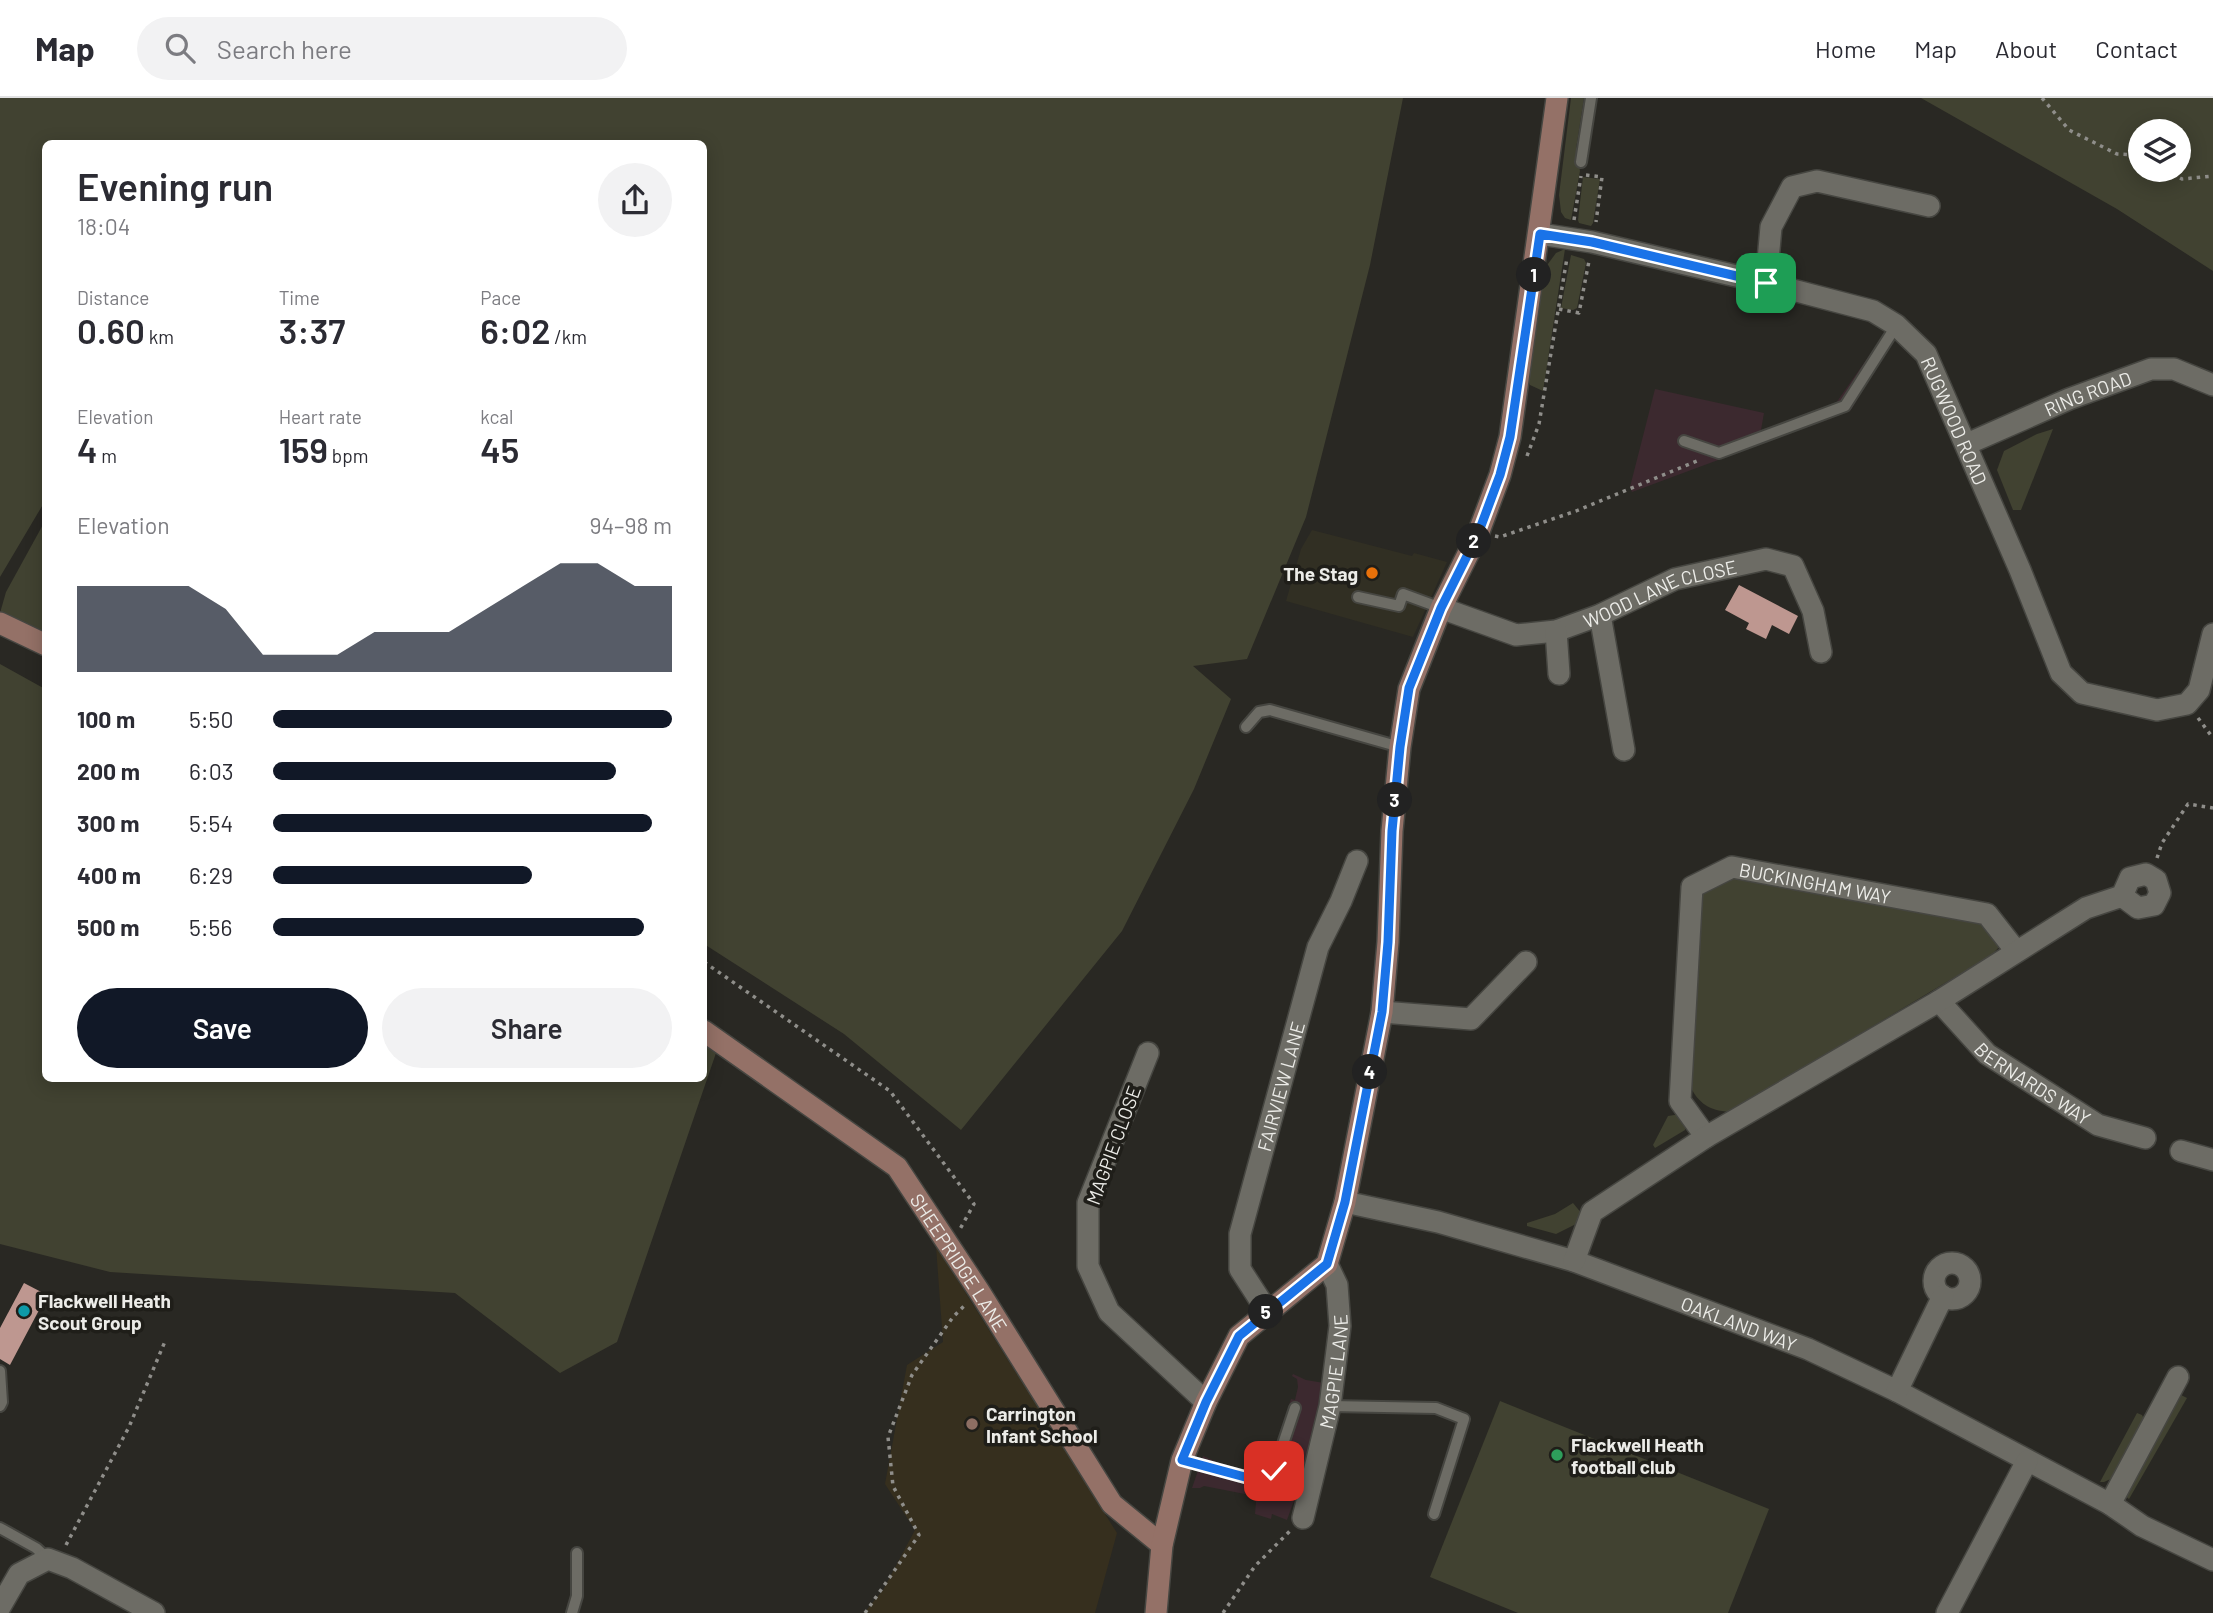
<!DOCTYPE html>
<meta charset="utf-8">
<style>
:root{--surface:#fff;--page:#f2f2f3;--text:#2b2b33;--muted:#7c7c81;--line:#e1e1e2;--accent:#111827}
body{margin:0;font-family:Barlow,sans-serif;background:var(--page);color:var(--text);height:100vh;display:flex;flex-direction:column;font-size:26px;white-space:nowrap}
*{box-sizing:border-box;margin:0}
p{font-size:23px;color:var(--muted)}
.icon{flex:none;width:38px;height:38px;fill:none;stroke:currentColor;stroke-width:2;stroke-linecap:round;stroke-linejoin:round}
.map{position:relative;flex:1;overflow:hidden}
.sheet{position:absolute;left:42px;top:42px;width:665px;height:942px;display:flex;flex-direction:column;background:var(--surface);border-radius:10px;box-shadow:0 4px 18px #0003}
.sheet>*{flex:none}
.tools{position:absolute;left:2128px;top:21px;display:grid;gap:14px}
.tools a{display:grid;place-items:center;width:63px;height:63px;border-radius:50%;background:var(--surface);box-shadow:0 4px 18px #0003;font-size:35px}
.pin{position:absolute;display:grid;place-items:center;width:60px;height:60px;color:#fff;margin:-30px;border-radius:14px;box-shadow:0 4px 10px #0006}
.km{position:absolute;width:35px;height:35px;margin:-18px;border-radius:50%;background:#222;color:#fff;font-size:19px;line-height:35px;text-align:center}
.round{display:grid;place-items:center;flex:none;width:74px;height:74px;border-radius:37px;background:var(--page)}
.head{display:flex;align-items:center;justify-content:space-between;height:119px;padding:0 35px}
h1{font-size:38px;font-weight:600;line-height:52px}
.stats{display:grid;grid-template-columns:repeat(3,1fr);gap:10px;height:119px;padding:7px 35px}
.stats div{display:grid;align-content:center}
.stats b{font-size:35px;font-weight:600}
.stats small{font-size:19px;font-weight:400}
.stats p{font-size:19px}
.chart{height:196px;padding:14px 35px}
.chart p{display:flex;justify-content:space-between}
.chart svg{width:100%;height:126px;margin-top:7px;fill:var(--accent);opacity:.7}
.action{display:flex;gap:14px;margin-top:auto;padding:14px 35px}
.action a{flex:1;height:80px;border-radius:42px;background:var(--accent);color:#fff;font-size:28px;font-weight:600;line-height:80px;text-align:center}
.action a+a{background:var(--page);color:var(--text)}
ul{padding:0 35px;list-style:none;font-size:23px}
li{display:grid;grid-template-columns:112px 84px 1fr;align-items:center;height:52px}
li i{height:18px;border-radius:9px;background:var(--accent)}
header{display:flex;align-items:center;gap:42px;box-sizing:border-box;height:98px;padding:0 35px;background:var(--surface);border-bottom:2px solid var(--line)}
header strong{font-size:33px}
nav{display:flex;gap:38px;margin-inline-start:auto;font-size:24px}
.search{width:490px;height:63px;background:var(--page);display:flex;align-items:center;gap:18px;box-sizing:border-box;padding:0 24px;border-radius:38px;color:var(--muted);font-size:26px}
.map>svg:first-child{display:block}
.built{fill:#312f23}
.industrial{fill:#3c292f}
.education{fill:#362f1e}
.green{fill:#414231;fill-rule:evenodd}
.building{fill:#be9790}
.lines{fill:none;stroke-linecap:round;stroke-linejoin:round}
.lane-casing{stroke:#464641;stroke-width:14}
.street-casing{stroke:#464641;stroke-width:24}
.secondary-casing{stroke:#464641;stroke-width:24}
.path{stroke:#8f8e8a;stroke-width:3.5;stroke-dasharray:3.5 5;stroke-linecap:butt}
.lane{stroke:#6d6c65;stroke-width:10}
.street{stroke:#6d6c65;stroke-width:21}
.secondary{stroke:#947167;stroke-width:21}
.route-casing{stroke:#fff;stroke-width:14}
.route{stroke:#1a73e8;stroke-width:9}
.food-dot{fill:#e8710a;stroke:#1f1e19;stroke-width:2.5}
.culture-dot{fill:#0f9aa8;stroke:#1f1e19;stroke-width:2.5}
.education-dot{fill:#8d6e63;stroke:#1f1e19;stroke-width:2.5}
.leisure-dot{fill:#2e9e5b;stroke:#1f1e19;stroke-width:2.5}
.labels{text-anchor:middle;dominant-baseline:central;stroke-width:7;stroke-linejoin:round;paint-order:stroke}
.street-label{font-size:19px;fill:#ecece8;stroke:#1f1e19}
.poi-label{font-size:19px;font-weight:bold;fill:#ecece8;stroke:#1f1e19;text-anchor:start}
</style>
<header>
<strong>Map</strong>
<div class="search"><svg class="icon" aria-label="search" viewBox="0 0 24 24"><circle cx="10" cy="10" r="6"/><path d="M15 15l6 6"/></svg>Search here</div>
<nav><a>Home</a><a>Map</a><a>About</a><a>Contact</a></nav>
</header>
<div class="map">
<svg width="2213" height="1515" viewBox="0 0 2213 1515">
<rect width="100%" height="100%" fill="#292823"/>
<polygon class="built" points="1312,432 1412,458 1414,455 1447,464 1413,539 1286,503 1301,451"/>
<g class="industrial">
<polygon points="1883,238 1892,243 1850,313 1632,394 1630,389 1655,291 1764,315 1761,332 1770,331 1836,305"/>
<polygon points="1293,1276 1306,1282 1324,1285 1312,1352 1287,1422 1272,1416 1271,1421 1255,1416 1256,1404 1255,1399 1250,1397 1204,1388 1200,1390 1192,1390 1203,1358 1217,1364 1216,1366 1254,1381 1261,1378 1266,1372 1268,1366 1271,1366 1291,1301 1295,1302 1298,1289 1297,1281 1292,1278"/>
</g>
<polygon class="education" points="936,1148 1117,1435 1095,1515 864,1515 883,1492 915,1432 885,1386 907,1267 943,1244"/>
<g class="green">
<polygon points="0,0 1403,0 1370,167 1306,419 1247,561 1193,568 1231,601 1194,691 1122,833 961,1032 844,936 704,846 704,46 46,46 45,403 0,479"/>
<polygon points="1571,0 1584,0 1576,51 1580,73 1571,122 1565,120 1561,114 1559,97"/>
<path d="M1921 0H2213V173L2117 111ZM2140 33H2179V72H2140Z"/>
<polygon points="1583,79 1600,81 1593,125 1591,128 1579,125 1578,122"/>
<polygon points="1565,151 1543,293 1530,287 1529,284 1545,170 1556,155"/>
<polygon points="1571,157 1584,161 1586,165 1577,210 1573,212 1561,210"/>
<polygon points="2053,331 2021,412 2013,412 1997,372 2004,353 2037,336"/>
<polygon points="45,423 45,535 0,515 6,494"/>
<polygon points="0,566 45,591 46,980 704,980 704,947 716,955 617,1244 560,1275 455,1195 110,1174 0,1146"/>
<path d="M1722 773 1993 822 2002 840 1999 849 1992 857 1729 1014C1709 1012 1699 1006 1690 988L1699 801 1703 785Z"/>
<polygon points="1687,1015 1685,1032 1655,1050 1653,1047 1668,1018"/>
<polygon points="1573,1105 1582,1116 1580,1124 1556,1136 1527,1128 1527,1125 1555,1116"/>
<polygon points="2181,1297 2187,1300 2129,1401 2122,1395 2167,1309"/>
<polygon points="1500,1303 1769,1411 1728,1515 1518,1515 1430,1479"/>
<polygon points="2137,1315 2142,1317 2145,1323 2115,1379 2104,1384 2100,1384"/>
</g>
<g class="building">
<polygon points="1739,487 1798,518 1789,536 1772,527 1766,541 1746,531 1749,525 1725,512"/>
<polygon points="24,1185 47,1197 10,1267 0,1261 0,1230"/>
</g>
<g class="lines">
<g class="lane-casing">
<g id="lane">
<polyline points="1581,64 1591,0"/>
<polyline points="1684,343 1719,355 1845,308 1891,236"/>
<polyline points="1358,499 1399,508 1403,496 1441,510"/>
<polyline points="1246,629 1259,614 1270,612 1400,649"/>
<polyline points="0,1308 2,1304 0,1273"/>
<polyline points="1330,1308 1436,1310 1464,1321 1434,1416"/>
<polyline points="1182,1362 1256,1382 1267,1379 1274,1373 1295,1310"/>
<polyline points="0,1430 36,1450 48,1461"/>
<polyline points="572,1515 577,1498 577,1455"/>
</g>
</g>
<g class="street-casing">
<g id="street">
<path id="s1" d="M1540 136 1592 144 1766 185 1873 213 1896 227 1926 256 2020 472 2061 575 2082 595 2157 612 2187 606 2199 592 2213 536"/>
<polyline points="1766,185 1771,129 1792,89 1817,83 1929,108"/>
<path id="s2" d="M1967 346 2069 301 2151 271H2174L2213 287"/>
<path id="s3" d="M1441 510 1516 537 1556 533 1600 517 1675 481 1766 461 1793 468 1813 513 1821 554"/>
<polyline points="1600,517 1624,652"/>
<polyline points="1556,533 1559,576"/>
<path id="s4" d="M1939 903 1987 956 2098 1027 2145 1040"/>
<polyline points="1382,914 1471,921 1526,864"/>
<polyline points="1148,955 1088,1105 1088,1168 1109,1214 1206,1304"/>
<path id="s5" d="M1706 1039 1680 1003 1692 789 1732 769 1987 816 2016 853"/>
<polyline points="2181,1053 2213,1062"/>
<path id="s6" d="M1345 1104 1438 1124 1574 1163 1808 1251 1897 1293 2110 1406 2142 1428 2213 1462"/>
<polyline points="1574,1163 1592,1114 1706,1039 1939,903 2086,810 2122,798 2130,780 2146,776 2156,782 2160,795 2154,807 2138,810 2122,798"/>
<circle cx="1952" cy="1183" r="18"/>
<path id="s7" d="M1267 1213 1240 1171V1136L1318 849 1341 803 1357 763"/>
<polyline points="1897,1293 1943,1198"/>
<polyline points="2110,1406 2178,1279"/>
<path id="s8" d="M1303 1420 1330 1308 1340 1228 1337 1187 1327 1166"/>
<polyline points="0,1509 19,1476 48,1461 72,1470 154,1515"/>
<polyline points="1947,1515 2027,1363"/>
</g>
</g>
<g class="secondary-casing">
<g id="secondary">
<polyline points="0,525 46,547"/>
<path id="s9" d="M704 933 897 1069 979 1193 1112 1406 1162 1447"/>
<polyline points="1156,1515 1162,1447 1182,1362 1206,1304 1239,1238 1327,1166 1345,1104 1382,914 1388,844 1392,733 1400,649 1409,591 1441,510 1478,436 1500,377 1510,339 1557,0"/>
</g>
</g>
<g class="path">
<polyline points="2042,0 2069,32 2117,56 2140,57"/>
<polyline points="2165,72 2182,81 2213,78"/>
<polyline points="1586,77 1602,79 1596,124"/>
<polyline points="1574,122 1581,78"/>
<polyline points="1559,211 1579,215 1589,163"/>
<polyline points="1527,358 1539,326 1567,160"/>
<polyline points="1495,438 1500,439 1576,413 1697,363"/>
<polyline points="2198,620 2213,640"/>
<polyline points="2157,760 2162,745 2188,706 2213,710"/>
<polyline points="704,864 890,993 974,1106 960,1131"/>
<polyline points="66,1447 129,1329 166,1241"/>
<polyline points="865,1515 919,1437 893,1388 888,1339 912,1277 953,1219 966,1206"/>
<polyline points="1223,1515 1255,1468 1290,1433"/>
</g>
<use href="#lane" class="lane"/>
<use href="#street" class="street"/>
<use href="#secondary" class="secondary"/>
</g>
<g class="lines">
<g class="route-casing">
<polyline id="route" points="1274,1373 1268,1379 1256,1382 1182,1362 1206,1304 1239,1238 1327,1166 1345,1104 1382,914 1388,844 1392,733 1400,649 1409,590 1441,510 1478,436 1500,377 1510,339 1540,136 1592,144 1766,185"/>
</g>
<use href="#route" class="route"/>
</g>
<circle class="food-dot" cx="1372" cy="475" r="7"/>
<circle class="culture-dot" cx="24" cy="1213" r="7"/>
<circle class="education-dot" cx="972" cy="1326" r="7"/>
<circle class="leisure-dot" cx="1557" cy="1357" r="7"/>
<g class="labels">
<g class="street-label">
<text stroke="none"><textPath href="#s2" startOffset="131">RING ROAD</textPath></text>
<text stroke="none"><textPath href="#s1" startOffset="483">RUGWOOD ROAD</textPath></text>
<text stroke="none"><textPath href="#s3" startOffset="231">WOOD LANE CLOSE</textPath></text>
<text stroke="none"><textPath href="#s5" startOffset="388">BUCKINGHAM WAY</textPath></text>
<text stroke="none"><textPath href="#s4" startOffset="126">BERNARDS WAY</textPath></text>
<text stroke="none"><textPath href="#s7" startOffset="238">FAIRVIEW LANE</textPath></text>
<text transform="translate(1113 1047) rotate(-70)">MAGPIE CLOSE</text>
<text stroke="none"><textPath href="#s9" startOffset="350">SHEEPRIDGE LANE</textPath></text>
<text stroke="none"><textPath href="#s6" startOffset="413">OAKLAND WAY</textPath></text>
<text stroke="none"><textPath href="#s8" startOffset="150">MAGPIE LANE</textPath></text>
</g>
<g class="poi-label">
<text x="1358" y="475" text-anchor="end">The Stag</text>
<text x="38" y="1202">Flackwell Heath<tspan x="38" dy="22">Scout Group</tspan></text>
<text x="986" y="1315">Carrington<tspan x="986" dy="22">Infant School</tspan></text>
<text x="1571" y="1346">Flackwell Heath<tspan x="1571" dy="22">football club</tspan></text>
</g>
</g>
</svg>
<div class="tools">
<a><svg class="icon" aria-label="layers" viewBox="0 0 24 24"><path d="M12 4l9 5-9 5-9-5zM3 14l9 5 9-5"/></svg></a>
</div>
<div class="pin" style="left:1766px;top:185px;background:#1e9e55"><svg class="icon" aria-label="arrive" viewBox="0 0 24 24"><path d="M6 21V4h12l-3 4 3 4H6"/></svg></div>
<div class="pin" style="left:1274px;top:1373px;background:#d93025"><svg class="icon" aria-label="check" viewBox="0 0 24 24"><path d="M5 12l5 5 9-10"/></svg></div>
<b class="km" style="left:1534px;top:177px">1</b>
<b class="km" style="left:1474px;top:443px">2</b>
<b class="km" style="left:1395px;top:702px">3</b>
<b class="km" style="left:1370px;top:974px">4</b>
<b class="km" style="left:1266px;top:1214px">5</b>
<section class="sheet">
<div class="head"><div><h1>Evening run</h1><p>18:04</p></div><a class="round"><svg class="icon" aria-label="share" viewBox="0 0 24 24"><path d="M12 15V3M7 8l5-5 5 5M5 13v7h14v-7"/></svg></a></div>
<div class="stats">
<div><p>Distance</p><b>0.60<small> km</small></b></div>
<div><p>Time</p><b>3:37</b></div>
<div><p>Pace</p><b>6:02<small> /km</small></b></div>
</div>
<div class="stats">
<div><p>Elevation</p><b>4<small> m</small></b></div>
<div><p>Heart rate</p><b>159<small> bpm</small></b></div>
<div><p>kcal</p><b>45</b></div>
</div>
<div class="chart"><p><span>Elevation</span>94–98 m</p>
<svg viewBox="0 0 160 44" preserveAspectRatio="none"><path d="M0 44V14L10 14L20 14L30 14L40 22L50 38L60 38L70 38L80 30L90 30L100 30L110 22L120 14L130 6L140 6L150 14L160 14V44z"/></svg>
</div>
<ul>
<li><b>100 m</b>5:50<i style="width:100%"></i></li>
<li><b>200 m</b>6:03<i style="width:86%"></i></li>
<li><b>300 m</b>5:54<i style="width:95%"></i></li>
<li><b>400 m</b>6:29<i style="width:65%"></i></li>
<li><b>500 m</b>5:56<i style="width:93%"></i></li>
</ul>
<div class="action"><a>Save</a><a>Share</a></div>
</section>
</div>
